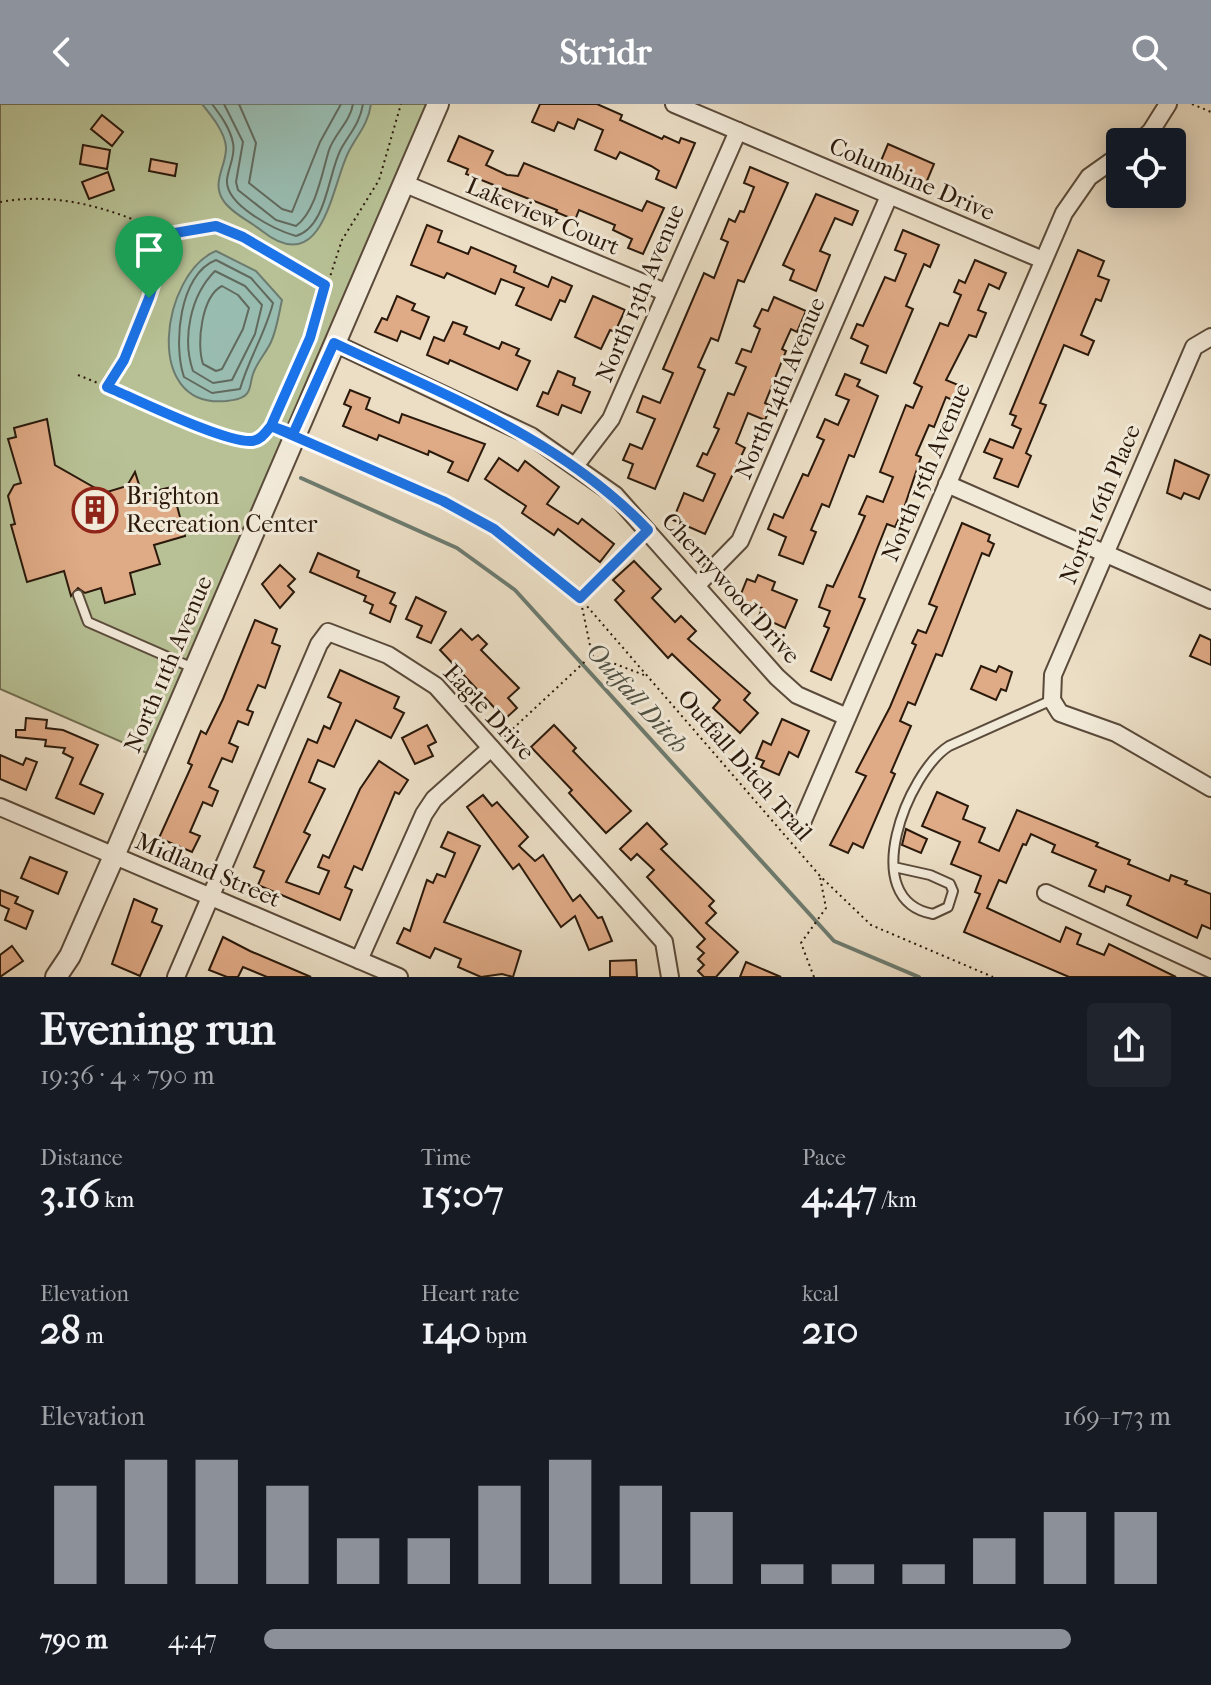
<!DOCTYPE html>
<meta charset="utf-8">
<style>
:root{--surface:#171b24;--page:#20242c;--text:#f1f3f6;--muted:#9ea1a6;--accent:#8c9099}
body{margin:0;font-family:"IM FELL French Canon",serif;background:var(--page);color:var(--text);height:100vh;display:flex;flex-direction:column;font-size:30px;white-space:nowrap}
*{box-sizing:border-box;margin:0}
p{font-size:26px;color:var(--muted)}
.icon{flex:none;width:44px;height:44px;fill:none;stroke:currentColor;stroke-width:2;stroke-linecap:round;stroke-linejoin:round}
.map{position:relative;height:873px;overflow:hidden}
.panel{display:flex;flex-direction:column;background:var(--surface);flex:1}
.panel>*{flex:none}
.tools{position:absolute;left:1106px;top:24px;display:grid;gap:16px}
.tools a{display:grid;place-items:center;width:80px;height:80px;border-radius:8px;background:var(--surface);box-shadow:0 4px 20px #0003;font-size:40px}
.pin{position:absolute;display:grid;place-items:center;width:68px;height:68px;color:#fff;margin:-82px -34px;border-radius:50% 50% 50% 0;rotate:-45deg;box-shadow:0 0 8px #0007}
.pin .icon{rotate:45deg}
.round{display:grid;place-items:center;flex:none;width:84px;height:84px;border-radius:8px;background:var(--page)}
.head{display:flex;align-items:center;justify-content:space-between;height:136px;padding:0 40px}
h1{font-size:44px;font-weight:700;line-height:60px}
.stats{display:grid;grid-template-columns:repeat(3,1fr);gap:12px;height:136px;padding:8px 40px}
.stats div{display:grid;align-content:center}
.stats b{font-size:40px;font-weight:700}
.stats small{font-size:22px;font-weight:400}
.stats p{font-size:22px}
.chart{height:224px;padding:16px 40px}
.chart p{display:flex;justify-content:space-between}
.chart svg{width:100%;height:144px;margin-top:8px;stroke:var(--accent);stroke-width:6}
ul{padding:0 40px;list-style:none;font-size:26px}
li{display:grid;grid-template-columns:128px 96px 1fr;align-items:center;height:60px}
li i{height:20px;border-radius:10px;background:var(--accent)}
header{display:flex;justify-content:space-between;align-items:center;height:104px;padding:0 40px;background:var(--accent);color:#fff;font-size:36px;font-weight:700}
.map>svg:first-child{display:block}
.green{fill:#b7c195;stroke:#706d50;stroke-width:2}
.water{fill:#99bcb1;stroke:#6d7b6f;stroke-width:2}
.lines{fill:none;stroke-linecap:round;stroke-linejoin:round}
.shore{stroke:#626a5e;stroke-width:2}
.stream{stroke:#6d7b6f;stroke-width:4}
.building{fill:#dfaa86;stroke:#2a190b;stroke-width:2}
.service-casing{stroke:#5a4a3a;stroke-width:12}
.minor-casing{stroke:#5a4a3a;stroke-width:20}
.tertiary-casing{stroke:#5a4a3a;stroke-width:24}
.path{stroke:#2a190b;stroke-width:2;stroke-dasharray:2 4;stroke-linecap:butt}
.service{stroke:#f2ead9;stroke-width:8}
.minor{stroke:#f2ead9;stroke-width:16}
.tertiary{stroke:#f2ead9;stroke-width:20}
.route-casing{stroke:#fff;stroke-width:16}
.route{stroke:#1a73e8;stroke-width:10}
.labels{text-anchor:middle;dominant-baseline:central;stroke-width:6;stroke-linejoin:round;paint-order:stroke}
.street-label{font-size:24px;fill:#2a190b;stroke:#f2ead9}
.poi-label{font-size:24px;fill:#2a190b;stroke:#f2ead9;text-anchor:start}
.water-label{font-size:26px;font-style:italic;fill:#515245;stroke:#f2ead9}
</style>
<header><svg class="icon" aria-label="back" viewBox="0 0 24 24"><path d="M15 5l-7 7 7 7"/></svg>Stridr<svg class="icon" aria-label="search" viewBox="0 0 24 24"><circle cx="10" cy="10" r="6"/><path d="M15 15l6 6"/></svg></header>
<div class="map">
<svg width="1211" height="873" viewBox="0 0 1211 873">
<rect width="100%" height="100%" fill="#ebdec5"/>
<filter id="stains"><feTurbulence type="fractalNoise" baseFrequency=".0025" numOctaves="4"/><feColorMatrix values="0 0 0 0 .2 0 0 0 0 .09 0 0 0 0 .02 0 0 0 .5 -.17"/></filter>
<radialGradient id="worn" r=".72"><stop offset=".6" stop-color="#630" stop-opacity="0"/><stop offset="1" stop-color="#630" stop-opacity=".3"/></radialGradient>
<polygon class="green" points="0,0 438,0 156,653 0,585"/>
<g class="water">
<path d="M202 0H371C368 21 357 31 348 49 331 84 323 175 262 127 251 118 230 108 223 96 211 78 227 61 226 43 225 28 211 11 202 0Z"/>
<path d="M216 147 256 167 282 196C279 209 277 225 271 238 266 249 257 258 253 270 251 275 251 283 248 288 244 295 234 296 226 297 141 305 162 169 216 147Z"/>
</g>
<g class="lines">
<g class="shore">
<path d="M212 0C221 12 230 24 233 39 236 51 228 64 227 76 225 101 275 126 296 132 327 123 328 69 341 45 350 29 360 19 363 0"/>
<path d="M224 0 243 38 236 78 238 86 276 116 296 122C316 107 322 69 329 46 335 29 350 18 353 0"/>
<polyline points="239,0 256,39 249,79 282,105 292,108 320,38 341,0"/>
<path d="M216 156 251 174 273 199C265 230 249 254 240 285L212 289 184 273C173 241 179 170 216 156Z"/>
<path d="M215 167 245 182 262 201 255 230 232 276 213 279 193 267C182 235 190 192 215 167Z"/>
<path d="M222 182 238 191 249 204 243 225 222 265 216 267 203 260C196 239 202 192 222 182Z"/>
</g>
<polyline class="stream" points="301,374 457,444 515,486 834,837 919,873"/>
</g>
<g class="building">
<polygon points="540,0 597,0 622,11 620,16 662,35 664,32 679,39 681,34 695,39 676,84 656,75 659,67 651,62 620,48 616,55 595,46 603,26 578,15 574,25 558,18 554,27 532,18"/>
<polygon points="102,11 123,28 112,42 91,25"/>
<polygon points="459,32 493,47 486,61 507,71 518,72 524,59 642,107 647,97 664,104 643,150 628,144 632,135 613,126 615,121 579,106 575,116 556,108 557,106 466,70 468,65 448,57"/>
<polygon points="888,40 934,60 924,84 878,64"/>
<polygon points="83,41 110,46 107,65 80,60"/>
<polygon points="151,55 177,60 175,72 149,67"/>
<polygon points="750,63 788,79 744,178 738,176 718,237 711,234 698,263 705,266 655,385 628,374 633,360 623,356 630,340 642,345 655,315 637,308 643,292 660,299 673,269 663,265 704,169 714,174 728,138 721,135 729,115 735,118 740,107 744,108 754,83 744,79"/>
<polygon points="108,68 114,86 89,95 82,78"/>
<polygon points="816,90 858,107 852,121 835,114 820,147 830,151 816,187 790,176 794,166 783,161"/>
<polygon points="427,121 442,127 438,138 468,150 471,143 516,162 514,168 548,183 552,173 572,182 565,198 560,196 551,216 516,201 524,184 501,175 495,190 447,169 444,174 411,161"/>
<polygon points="903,126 939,141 930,163 924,160 906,202 913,205 886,269 861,259 868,242 851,234 857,220 863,222 885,173 895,177 906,150 895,146"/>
<polygon points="1078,146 1104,157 1098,172 1109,176 1101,197 1096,195 1081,231 1094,237 1088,251 1064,241 1040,299 1046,301 1026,349 1031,352 1018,383 994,374 1002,355 984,348 990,335 1013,344 1021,325 1012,321 1016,312 1010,310"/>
<polygon points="975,156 1006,169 999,185 989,180 978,206 986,209 976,233 969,231 946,276 963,283 957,298 946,293 934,323 929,321 916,351 921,353 905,401 895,423 887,420 877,445 859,493 865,495 831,576 811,567 829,524 824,522 830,507 819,503 827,481 833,483 855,435 865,412 859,410 867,392 883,398 893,373 880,368 895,329 906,301 913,304 922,283 914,279 940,219 948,222 961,191 954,188 959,176 965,179"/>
<polygon points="397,192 415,200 412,206 429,213 420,235 401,227 397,237 375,228 382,214 387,216"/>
<polygon points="593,192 625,206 615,228 610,226 601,245 575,233"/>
<polygon points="774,193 806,207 797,228 791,225 782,245 786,247 765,299 771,302 765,316 748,309 736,339 745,344 705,430 673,416 684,389 703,397 715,370 697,362 703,349 707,351 719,325 714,323 728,289 734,291 746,263 736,259 742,245 751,248 760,225 754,222 762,205 768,207"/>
<polygon points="453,218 467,223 464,230 499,245 502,238 519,245 516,251 530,257 517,286 450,256 448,260 427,251 434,233 444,237"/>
<polygon points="558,267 575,274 573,281 590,288 581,309 562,301 558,311 537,302 543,288 548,290"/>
<polygon points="845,270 860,276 857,282 878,292 854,353 849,351 829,403 822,400 811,426 816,428 803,460 779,451 786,433 768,425 774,410 783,414 803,370 808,372 824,336 817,333 825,315 838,321 849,296 836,291"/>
<polygon points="350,286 370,294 366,305 399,319 402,310 485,340 468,377 448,368 453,358 429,347 428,351 379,331 377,336 343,322 351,303 344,300"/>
<polygon points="47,315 55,361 104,389 127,382 135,368 142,390 172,383 185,432 154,441 160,460 130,469 135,490 105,499 101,484 85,489 78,484 71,492 64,467 27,478 11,421 15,420 8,392 14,381 21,379 8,335 16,333 14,324"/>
<polygon points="499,354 518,367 525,357 559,383 547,400 578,420 582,415 614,440 600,458 558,425 554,431 522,409 526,402 485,375"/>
<polygon points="1175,356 1209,371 1199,395 1184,389 1181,395 1167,389"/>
<polygon points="962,419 990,431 988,437 994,440 989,452 982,449 942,552 936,550 915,601 908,598 900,617 911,622 891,668 895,670 863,744 853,739 848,749 830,741 866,672 856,668 890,603 916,541 912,539 918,526 926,529 937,503 929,500"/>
<polygon points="318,449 359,467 357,473 395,489 390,499 396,502 390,518 370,509 373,501 364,497 366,492 310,468"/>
<polygon points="634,457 661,485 652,494 675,518 681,512 696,527 688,535 750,589 744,596 758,609 740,629 713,604 720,596 672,550 668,554 615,496 624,487 613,476"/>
<polygon points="280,461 295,475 288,482 294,488 280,504 262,480"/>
<polygon points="758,471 775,478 772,486 797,496 785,524 759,512 762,504 739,495 747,475 755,478"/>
<polygon points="416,493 446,508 431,539 417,533 422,522 406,515"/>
<polygon points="255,516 277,525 272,539 280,542 265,584 258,581 247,606 253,608 248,621 238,617 229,639 238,643 232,658 222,654 209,683 218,687 212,702 203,698 190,728 200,732 192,748 159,734 192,661 188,659 201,627 206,630 223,595"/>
<polygon points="461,525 472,536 478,531 487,540 481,546 519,584 508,594 517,604 505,615 440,546"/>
<polygon points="1200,531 1211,536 1211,561 1190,552"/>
<polygon points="981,562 996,568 999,562 1012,568 1006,587 1001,585 996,596 971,585"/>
<polygon points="340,566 399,593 394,604 404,609 391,634 356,616 334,663 318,656 309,678 325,685 304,728 310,731 286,778 319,790 329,767 318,763 323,751 329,754 360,685 379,657 408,676 399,690 395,688 362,766 354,762 345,783 352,786 340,816 258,781 264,767 254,763 308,635 317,639 324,622 330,625 341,599 328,593"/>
<polygon points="26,614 47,616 46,624 63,626 98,641 80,680 103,690 94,710 56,694 73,654 63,649 65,644 45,642 46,636 16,633 16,626 25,626"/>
<polygon points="782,615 809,627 798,653 789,648 779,671 761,663 764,657 756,654 763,637 771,641"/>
<polygon points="427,621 436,638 428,642 433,652 415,660 402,634"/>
<polygon points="554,621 576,644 573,647 631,707 606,729 569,689 572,686 531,643"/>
<polygon points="0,651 23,661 26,654 37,658 26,686 0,675"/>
<polygon points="937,688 968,702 963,715 985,724 979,738 999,747 1017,706 1098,739 1096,742 1130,756 1128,760 1169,777 1171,771 1187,777 1185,780 1211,790 1211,825 1202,821 1197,834 1127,801 1131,792 1106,782 1104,788 1089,782 1096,766 1052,748 1055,741 1031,730 1026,741 1023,740 1006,779 999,776 987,804 1060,838 1066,823 1081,830 1077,840 1104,851 1109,840 1176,873 1069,873 964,828 980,790 975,788 981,772 951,760 960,738 922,722"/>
<polygon points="483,691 492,702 497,698 528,733 519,742 535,757 543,751 573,797 580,791 598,814 602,813 612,837 589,846 575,812 561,823 519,760 513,765 467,703"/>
<polygon points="647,719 667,740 661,745 714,797 709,802 716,809 706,819 738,848 716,873 704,873 698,867 704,861 698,855 704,849 697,843 705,835 647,773 654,766 637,750 631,756 620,745"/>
<polygon points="906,725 927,735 921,749 902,741"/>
<polygon points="448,728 480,742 444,818 521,847 513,873 502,870 481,873 458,863 461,855 435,844 430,854 397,839 404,824 410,827 427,776 433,779 437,770 445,773 455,749 441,743"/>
<polygon points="30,753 67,768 58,790 21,774"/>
<polygon points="0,786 18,793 15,799 33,807 26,825 5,816 9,805 0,801"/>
<polygon points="134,795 157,805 152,818 162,822 140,872 112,860"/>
<polygon points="223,833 250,847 311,873 267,873 243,863 238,873 227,873 209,866"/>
<polygon points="12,842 23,857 0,873 0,851"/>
<polygon points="636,856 637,873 610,873 610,857"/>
<polygon points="746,858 781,873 740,873"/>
</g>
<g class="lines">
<g class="service-casing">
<g id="service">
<polyline points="78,491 88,518 193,564"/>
<path d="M894 763 930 771 950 780 953 787 948 803 933 810C856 796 908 668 949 642L1052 596"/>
</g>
</g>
<g class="minor-casing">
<g id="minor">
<polyline points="674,0 1043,156"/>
<polyline points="1140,38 1151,27 1168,0"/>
<polyline points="403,79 665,188"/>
<polyline points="1211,233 1194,243 1053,571 1052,596 1060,609 1116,629 1211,684"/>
<polyline points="334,239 531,332 615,391 777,573 797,591 847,613"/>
<polyline points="575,362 611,315 738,27"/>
<polyline points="947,380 1211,496"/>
<polyline points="696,482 740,437 889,92"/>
<polyline points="0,703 399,873"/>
<polyline points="801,721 1064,109 1089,73 1120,51"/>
<polyline points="1046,789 1211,865"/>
<polyline points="359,856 424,710 434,695 491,644"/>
<polyline points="176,873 319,540 328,528 388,551 436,582 664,838 670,873"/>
</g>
</g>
<g class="tertiary-casing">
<polyline id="tertiary" points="56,873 70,852 114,752 438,0"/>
</g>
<g class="path">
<polyline points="1192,0 1211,8"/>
<path d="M0 98C62 87 113 106 169 130L137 225 107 283"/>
<polyline points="170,130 216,122 243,133 324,181"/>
<path d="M78 271 229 332C248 337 257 338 271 322L310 234 342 136 379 76 401 0"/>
<polyline points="271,322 280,325"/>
<polyline points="311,338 443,397 494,425 580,494 820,772 871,821 993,873"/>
<polyline points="582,492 637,438"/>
<polyline points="581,498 592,551 644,571"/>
<polyline points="504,633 592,551"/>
<polyline points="814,873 801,839 826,804 820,773"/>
</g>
<use href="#service" class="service"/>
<use href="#minor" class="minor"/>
<use href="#tertiary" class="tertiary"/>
</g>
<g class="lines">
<g class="route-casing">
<path id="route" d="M149 194 124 256 107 283C136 295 225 339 252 337 261 336 266 328 271 322L443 397 494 425 580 494 648 426C562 335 446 292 334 239L293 330 271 322 310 234 325 181 243 133 216 122 169 130 149 194"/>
</g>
<use href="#route" class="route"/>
</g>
<defs>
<g id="building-ring" transform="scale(2.3)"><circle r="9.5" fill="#f2ead9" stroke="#8f2418" stroke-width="1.5"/><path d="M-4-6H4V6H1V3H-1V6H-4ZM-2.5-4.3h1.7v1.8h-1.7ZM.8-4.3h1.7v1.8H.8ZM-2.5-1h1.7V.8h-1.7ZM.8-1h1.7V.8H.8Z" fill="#8f2418"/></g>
</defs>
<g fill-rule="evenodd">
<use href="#building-ring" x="95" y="406"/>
</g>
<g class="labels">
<g class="street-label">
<text transform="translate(912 75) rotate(23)">Columbine Drive</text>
<text transform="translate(543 112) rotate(23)">Lakeview Court</text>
<text transform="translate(640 189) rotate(-67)">North 13th Avenue</text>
<text transform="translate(780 284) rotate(-67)">North 14th Avenue</text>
<text transform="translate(926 368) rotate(-67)">North 15th Avenue</text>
<text transform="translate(1100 400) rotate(-67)">North 16th Place</text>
<text transform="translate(731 484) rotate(48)">Cherrywood Drive</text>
<text transform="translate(168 560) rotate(-67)">North 11th Avenue</text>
<text transform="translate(489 608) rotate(47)">Eagle Drive</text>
<text transform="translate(745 661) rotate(49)">Outfall Ditch Trail</text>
<text transform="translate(208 766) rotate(23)">Midland Street</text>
</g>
<g class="poi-label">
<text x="126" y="392">Brighton<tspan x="126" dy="28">Recreation Center</tspan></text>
</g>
<g class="water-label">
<text transform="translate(637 594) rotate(48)">Outfall Ditch</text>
</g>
</g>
<rect width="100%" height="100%" filter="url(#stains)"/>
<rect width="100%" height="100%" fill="url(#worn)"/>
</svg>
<div class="tools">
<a><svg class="icon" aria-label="locate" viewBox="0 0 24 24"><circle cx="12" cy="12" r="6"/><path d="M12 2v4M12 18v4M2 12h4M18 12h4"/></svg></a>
</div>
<div class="pin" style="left:149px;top:194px;background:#1e9e55"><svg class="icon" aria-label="arrive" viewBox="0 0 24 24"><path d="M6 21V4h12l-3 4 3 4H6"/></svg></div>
</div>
<section class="panel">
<div class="head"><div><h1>Evening run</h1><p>19:36 · 4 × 790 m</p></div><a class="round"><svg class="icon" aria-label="share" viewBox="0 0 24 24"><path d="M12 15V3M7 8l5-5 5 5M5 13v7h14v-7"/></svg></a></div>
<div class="stats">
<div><p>Distance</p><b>3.16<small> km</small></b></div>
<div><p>Time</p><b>15:07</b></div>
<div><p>Pace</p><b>4:47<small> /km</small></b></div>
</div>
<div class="stats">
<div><p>Elevation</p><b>28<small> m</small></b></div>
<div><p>Heart rate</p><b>140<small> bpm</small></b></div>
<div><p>kcal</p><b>210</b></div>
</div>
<div class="chart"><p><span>Elevation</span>169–173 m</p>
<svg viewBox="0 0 160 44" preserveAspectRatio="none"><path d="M5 44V14M15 44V6M25 44V6M35 44V14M45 44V30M55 44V30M65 44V14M75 44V6M85 44V14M95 44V22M105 44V38M115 44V38M125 44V38M135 44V30M145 44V22M155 44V22"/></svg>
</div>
<ul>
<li><b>790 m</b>4:47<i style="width:89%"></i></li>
</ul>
</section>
